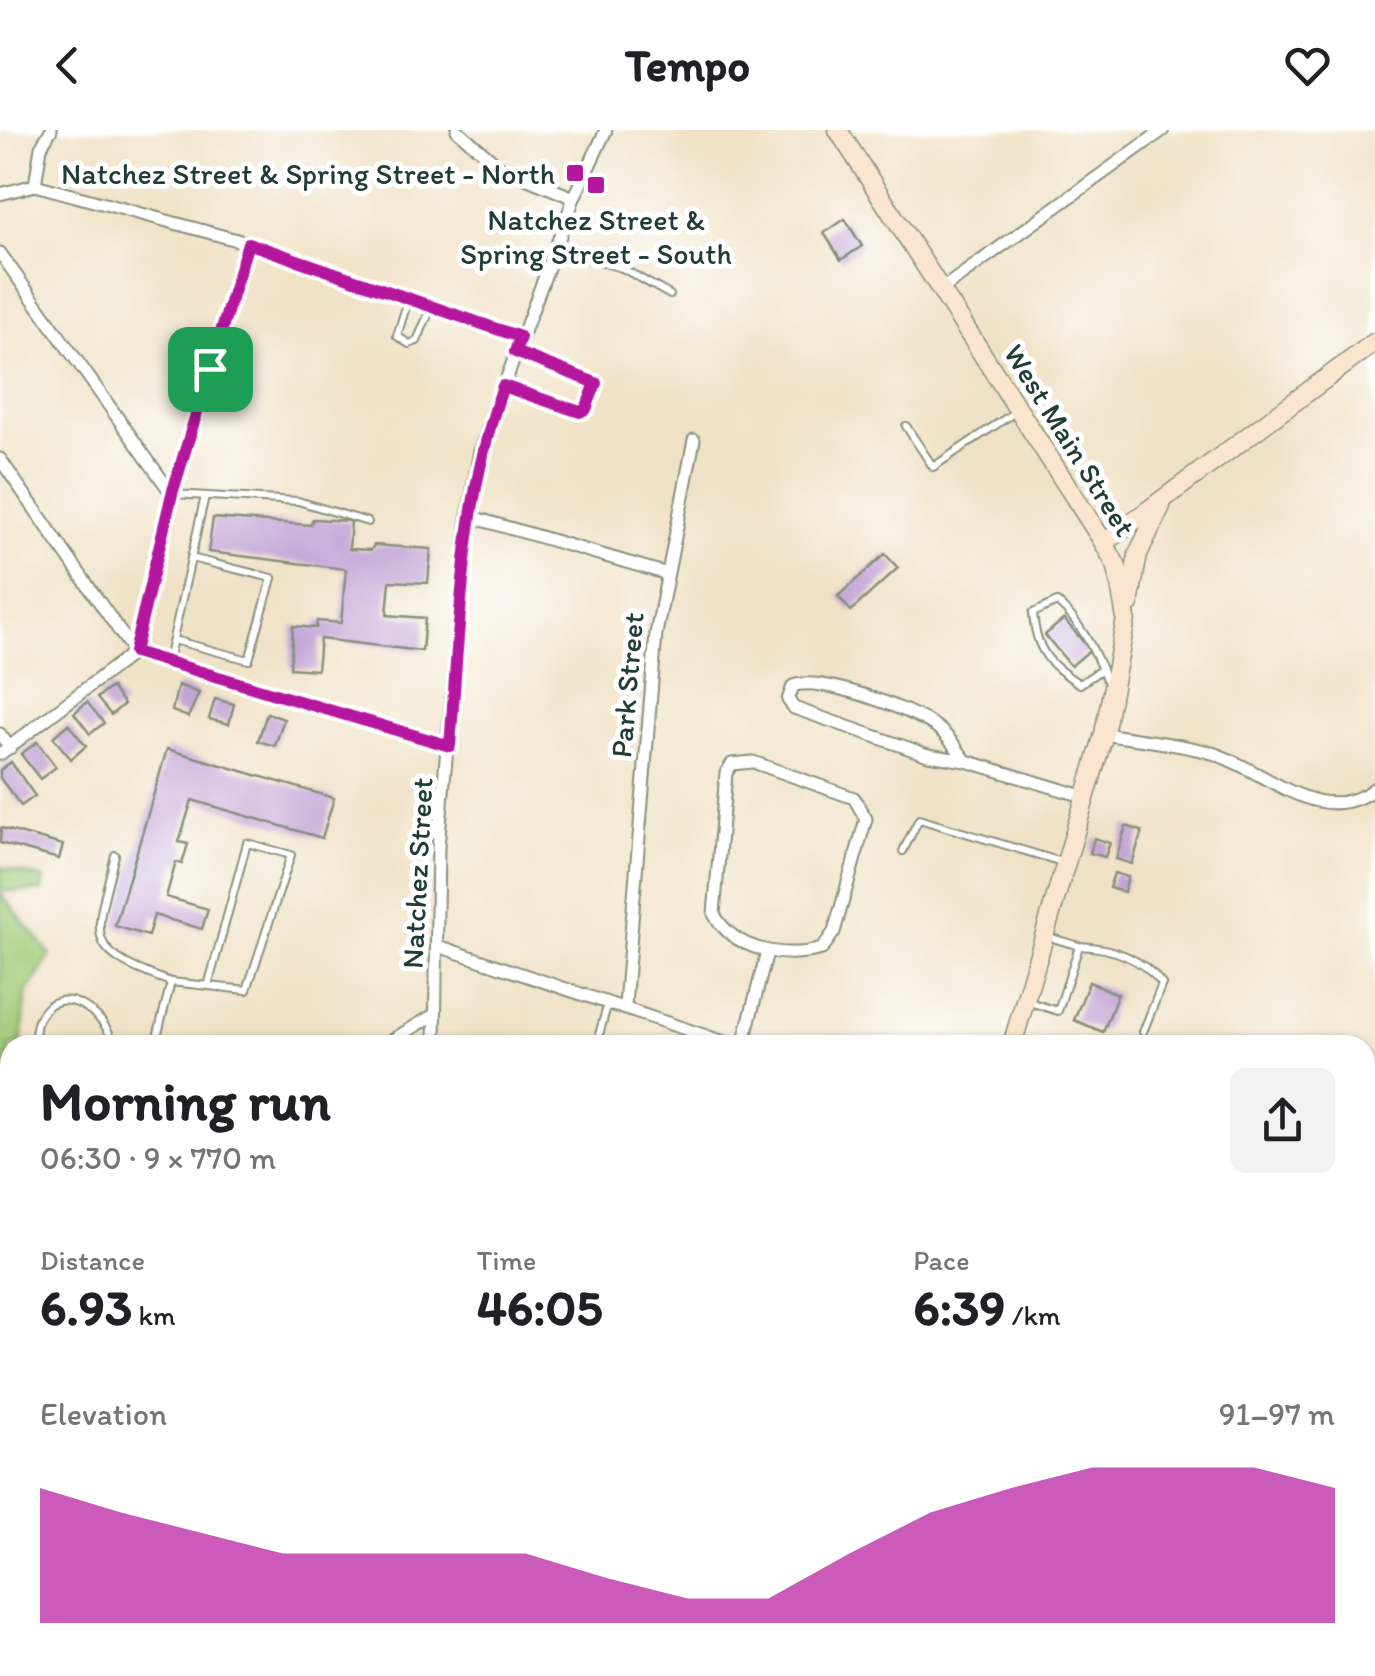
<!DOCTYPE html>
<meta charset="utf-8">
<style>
:root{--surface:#fff;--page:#f2f2f2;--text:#202124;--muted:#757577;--accent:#b5179e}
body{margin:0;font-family:Itim,sans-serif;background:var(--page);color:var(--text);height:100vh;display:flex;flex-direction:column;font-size:38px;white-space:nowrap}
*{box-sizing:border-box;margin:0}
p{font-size:32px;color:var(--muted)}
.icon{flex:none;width:55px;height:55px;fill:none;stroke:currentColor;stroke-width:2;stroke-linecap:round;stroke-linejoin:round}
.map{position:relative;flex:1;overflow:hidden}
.sheet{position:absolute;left:0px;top:905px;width:1375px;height:642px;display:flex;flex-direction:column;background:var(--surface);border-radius:30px 30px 0 0;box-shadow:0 2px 8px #0004}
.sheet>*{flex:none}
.pin{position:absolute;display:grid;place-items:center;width:85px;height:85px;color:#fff;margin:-42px;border-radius:20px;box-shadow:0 5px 15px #0006}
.round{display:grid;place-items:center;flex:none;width:105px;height:105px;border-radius:15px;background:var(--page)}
.summary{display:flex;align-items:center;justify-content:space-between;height:170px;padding:0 40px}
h1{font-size:55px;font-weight:700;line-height:75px}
.metrics{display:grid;grid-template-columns:repeat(3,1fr);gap:15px;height:170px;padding:10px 40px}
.metrics div{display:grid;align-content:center}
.metrics b{font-size:50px;font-weight:700}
.metrics small{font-size:28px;font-weight:400}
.metrics p{font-size:28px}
.chart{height:280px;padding:20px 40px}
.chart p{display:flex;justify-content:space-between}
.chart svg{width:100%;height:180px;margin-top:10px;fill:var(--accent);opacity:.7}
header{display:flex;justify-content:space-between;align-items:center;height:130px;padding:0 40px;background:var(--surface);font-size:45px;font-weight:700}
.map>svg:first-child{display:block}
.green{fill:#9fca76;stroke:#5f8455;stroke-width:2.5}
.building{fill:#c2a4d6}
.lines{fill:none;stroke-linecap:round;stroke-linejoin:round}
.lane-casing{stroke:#88907d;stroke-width:10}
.street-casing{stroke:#88907d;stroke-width:15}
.secondary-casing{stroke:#88907d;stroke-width:21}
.path{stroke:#88907d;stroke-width:2.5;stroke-dasharray:8 8;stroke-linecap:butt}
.lane{stroke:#fff;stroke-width:6}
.street{stroke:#fff;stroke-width:11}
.secondary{stroke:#fbe5cf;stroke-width:18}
.route-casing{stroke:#fff;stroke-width:20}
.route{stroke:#b5179e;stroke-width:12}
.poi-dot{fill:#b5179e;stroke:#fff;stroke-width:4}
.labels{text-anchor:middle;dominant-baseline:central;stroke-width:10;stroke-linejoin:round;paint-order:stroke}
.poi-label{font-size:30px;fill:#1f3d34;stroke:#fff;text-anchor:end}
.street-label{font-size:30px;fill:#1f3d34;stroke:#fff}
</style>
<header><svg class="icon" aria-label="back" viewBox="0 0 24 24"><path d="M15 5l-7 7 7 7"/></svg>Tempo<svg class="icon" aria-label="heart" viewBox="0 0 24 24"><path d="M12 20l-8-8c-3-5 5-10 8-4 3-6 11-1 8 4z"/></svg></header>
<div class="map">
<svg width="1375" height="1546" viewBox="0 0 1375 1546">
<rect width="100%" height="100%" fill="#fff"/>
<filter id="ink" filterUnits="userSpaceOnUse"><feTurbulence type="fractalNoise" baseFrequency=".01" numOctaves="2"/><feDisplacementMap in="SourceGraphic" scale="20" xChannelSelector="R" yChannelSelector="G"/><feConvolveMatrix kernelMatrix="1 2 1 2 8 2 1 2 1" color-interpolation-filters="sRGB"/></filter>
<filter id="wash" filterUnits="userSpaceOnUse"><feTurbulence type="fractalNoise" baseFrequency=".0048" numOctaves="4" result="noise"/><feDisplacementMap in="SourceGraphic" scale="40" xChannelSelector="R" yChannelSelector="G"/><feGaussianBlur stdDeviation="2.25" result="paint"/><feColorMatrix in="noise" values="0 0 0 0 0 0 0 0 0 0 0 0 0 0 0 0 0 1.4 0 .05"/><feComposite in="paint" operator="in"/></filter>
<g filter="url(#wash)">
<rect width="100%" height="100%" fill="#f0e2c6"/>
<g class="green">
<polygon points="0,737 44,749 42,761 0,761"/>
<polygon points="0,763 51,825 27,862 21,915 10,915 10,1159 0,1174"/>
</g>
<g id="blocks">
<g class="building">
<polygon points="845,89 862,116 841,130 824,103"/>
<polygon points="213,388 310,395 313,389 351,391 349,419 371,420 374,415 431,419 428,453 390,451 387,485 425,488 422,521 320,509 317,540 290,538 293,496 316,498 317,491 341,493 346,439 208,422"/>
<polygon points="885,424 898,438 851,481 838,466"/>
<polygon points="1064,489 1090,520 1071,536 1045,505"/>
<polygon points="178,555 199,563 188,587 172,581"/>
<polygon points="111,557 124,574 111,585 97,568"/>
<polygon points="215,569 234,574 229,594 209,589"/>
<polygon points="87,572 104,593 90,604 74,583"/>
<polygon points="267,583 284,589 275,616 258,611"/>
<polygon points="68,594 86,616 71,629 53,607"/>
<polygon points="37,612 56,637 40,649 21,624"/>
<polygon points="167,619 334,668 322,708 192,670 179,712 188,714 182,734 176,732 166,767 208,779 202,799 154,785 148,806 115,796"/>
<polygon points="11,632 35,666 21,676 0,648 0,640"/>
<polygon points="1126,696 1142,701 1132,734 1116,729"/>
<polygon points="1,698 63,715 59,729 0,713"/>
<polygon points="1094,708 1110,713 1105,727 1090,723"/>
<polygon points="1114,743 1128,747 1124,762 1109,758"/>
<polygon points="1089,852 1118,864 1103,902 1074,890"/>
<polygon points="13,1538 55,1538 61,1546 19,1546"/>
<polygon points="426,1538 447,1538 447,1546 427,1546"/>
</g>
</g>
</g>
<g filter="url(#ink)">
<use href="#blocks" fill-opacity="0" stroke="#88907d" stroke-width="2.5"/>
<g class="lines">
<g class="lane-casing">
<g id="lane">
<polyline points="555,119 622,138 670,165"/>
<polyline points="408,170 397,206 409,214 417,211 431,178"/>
<polyline points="503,256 580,282 586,279 596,253 592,249 516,222"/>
<polyline points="906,296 933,337 1018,280"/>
<polyline points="173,364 298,371 368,392"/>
<polyline points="173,510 249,530 272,448 191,428"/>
<polyline points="168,531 205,366"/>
<path d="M1102 539 1080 554C1049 535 1036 521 1033 483L1057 472C1084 495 1095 523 1109 556"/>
<polyline points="903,721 919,689 1065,733"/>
<path d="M115 725C94 810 81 820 171 852"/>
<path d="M1079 816C1111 817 1142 828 1162 854L1143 902"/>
<polyline points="1026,871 1058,881 1079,816 1049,807"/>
<path d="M34 915C35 908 35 897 38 891 56 847 108 883 113 915"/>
<polyline points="155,915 171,852 247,860 291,725 247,713 208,856"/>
<polyline points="596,915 608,873"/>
<polyline points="1240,915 1244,907"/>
<polyline points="1365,1091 1375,1100"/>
<polyline points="0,1249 10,1243"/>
<polyline points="0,1272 10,1290"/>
<polyline points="0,1320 10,1314"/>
<polyline points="0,1510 10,1504"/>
<polyline points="207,1538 212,1546"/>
<polyline points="1161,1538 1174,1541"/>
</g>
</g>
<g class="street-casing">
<g id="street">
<polyline points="457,0 501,38 574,68"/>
<polyline points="35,55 41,17 51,0"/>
<polyline points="0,64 35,55 248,113 520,207"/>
<polyline points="0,123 172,364"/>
<polyline points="942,159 1163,0"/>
<polyline points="0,329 134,522 450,616"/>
<polyline points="468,386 664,443"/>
<polyline points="0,604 10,618"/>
<path d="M1104 604C1139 610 1178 613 1212 623 1265 639 1321 701 1375 658"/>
<polyline points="0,624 134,522 172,364 248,113"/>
<path d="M966 631C957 619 947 604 935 596 910 579 820 545 793 556L788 570 794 578 928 625 966 631 1086 667"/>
<path d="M753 632 854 668 866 689 834 802 822 819C784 829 734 821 714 784L726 643 732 634Z"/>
<polyline points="438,816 733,915"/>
<polyline points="625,875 656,504 694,310"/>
<polyline points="384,915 434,885"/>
<polyline points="435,915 438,717 468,386 480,320 574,68 606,0"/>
<polyline points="743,915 767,822"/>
<polyline points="0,1194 10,1182"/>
<polyline points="1365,1242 1375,1235"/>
<polyline points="1365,1249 1375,1256"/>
<polyline points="1365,1404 1375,1374"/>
<polyline points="322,1538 327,1546"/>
<polyline points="476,1538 477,1546"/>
<polyline points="915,1538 940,1546"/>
<polyline points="141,1546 154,1538"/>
<polyline points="1043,1546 1046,1538"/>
</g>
</g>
<g class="secondary-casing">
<g id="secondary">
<polyline points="838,0 1104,413 1117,437 1126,489 1104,604 1012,915"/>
<polyline points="1104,413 1375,212"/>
<polyline points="1129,474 1138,424 1161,376"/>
<polyline points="829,1546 831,1538"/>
</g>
</g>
<polyline class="path" points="260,1538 263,1546"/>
<use href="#lane" class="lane"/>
<use href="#street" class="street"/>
<use href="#secondary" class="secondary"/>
</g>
</g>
<g class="lines" filter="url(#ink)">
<g class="route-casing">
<path id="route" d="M248 113 520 207 515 222 596 253 586 279 580 282 503 256C461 375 460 492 450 616L134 522 172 364Z"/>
</g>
<use href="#route" class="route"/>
</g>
<g class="poi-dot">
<rect x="565" y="33" width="20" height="20" rx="5"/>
<rect x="586" y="45" width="20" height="20" rx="5"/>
</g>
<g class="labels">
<g class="poi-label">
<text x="555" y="43">Natchez Street &amp; Spring Street - North</text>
<text x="596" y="89" text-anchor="middle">Natchez Street &amp;<tspan x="596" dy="34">Spring Street - South</tspan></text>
</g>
<g class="street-label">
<text transform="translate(1070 310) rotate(58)">West Main Street</text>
<text transform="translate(627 555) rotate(-85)">Park Street</text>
<text transform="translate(417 743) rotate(-87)">Natchez Street</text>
</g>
</g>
</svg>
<div class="pin" style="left:210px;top:239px;background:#1e9e55"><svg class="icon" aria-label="arrive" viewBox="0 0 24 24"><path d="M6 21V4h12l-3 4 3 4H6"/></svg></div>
<section class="sheet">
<div class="summary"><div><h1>Morning run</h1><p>06:30 · 9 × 770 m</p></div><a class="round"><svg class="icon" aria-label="share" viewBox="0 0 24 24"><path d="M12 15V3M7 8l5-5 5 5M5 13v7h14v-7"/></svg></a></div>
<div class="metrics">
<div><p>Distance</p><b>6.93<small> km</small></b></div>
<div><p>Time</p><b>46:05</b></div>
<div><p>Pace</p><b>6:39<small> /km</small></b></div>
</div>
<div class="chart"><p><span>Elevation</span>91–97 m</p>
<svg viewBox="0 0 160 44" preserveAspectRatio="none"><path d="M0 44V11L10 17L20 22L30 27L40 27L50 27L60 27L70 33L80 38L90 38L100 27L110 17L120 11L130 6L140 6L150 6L160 11V44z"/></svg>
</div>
</section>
</div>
